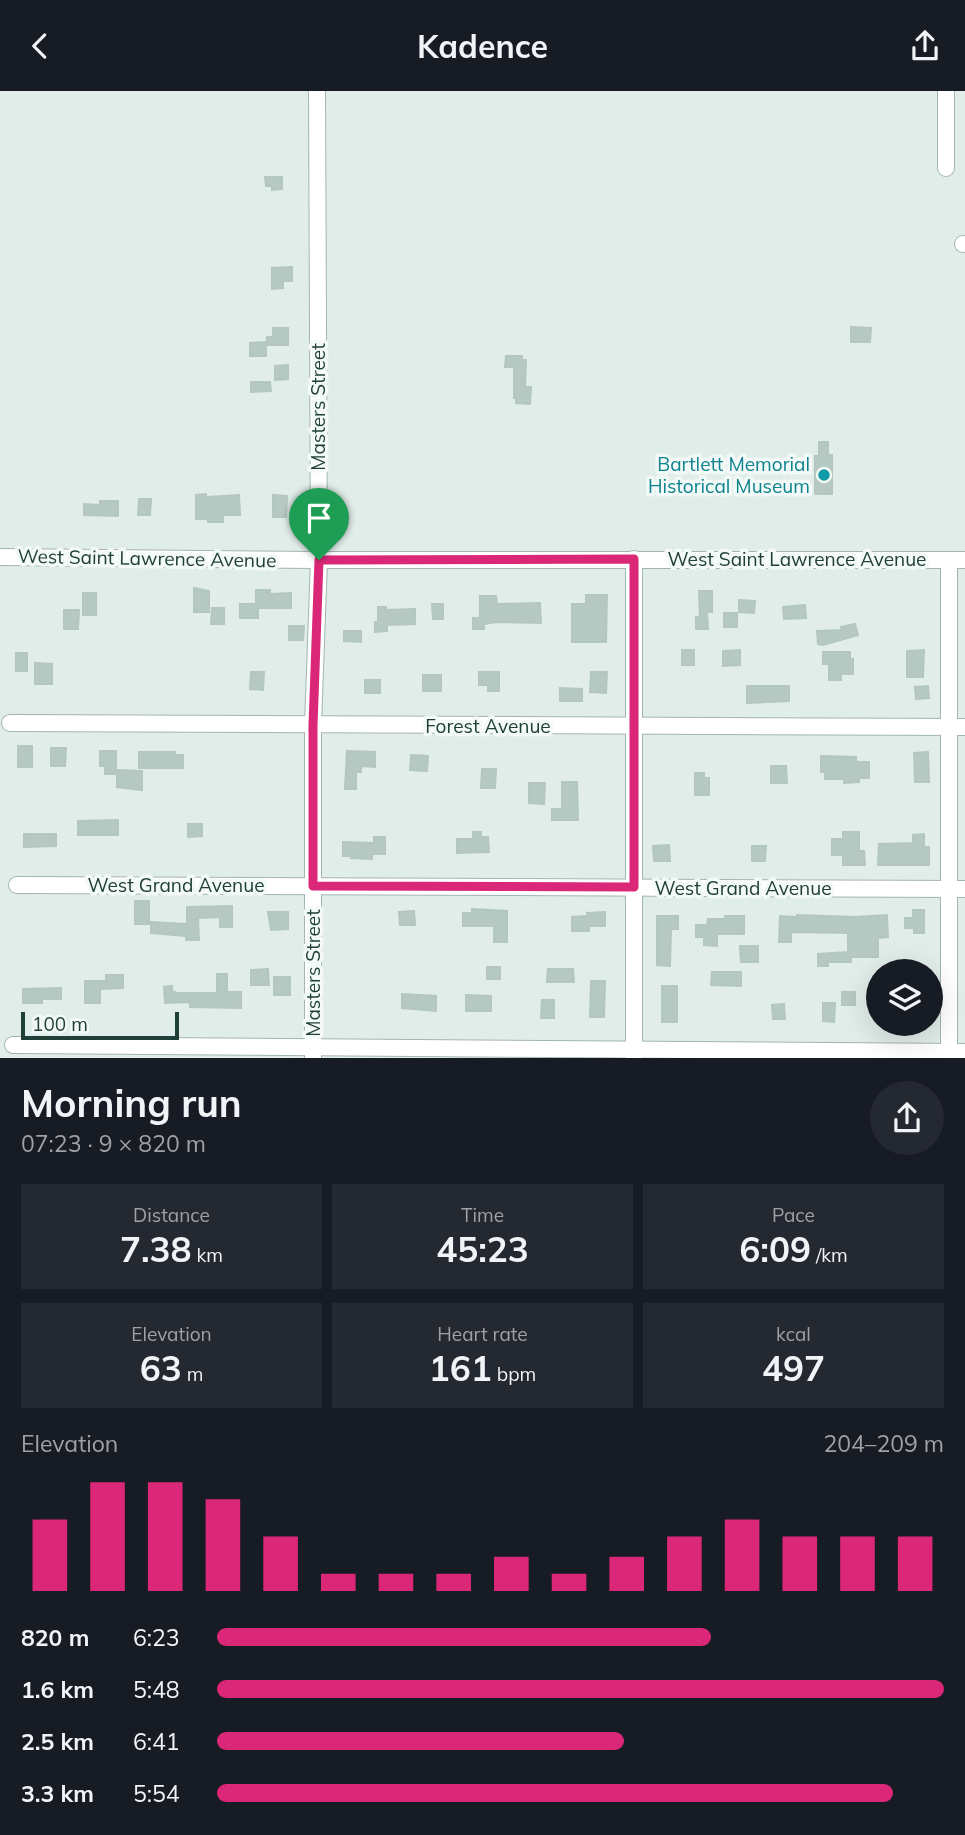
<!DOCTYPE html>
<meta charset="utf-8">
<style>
:root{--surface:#171b24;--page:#242831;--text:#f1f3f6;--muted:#9ea1a6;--accent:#db2777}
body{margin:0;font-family:Mulish,sans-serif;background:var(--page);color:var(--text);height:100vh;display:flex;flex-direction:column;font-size:26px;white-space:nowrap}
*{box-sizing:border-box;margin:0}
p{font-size:23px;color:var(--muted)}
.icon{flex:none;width:38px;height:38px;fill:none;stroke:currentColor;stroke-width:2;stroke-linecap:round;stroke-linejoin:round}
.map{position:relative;height:967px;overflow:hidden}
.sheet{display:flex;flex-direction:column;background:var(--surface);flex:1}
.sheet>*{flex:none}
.buttons{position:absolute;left:866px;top:868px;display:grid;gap:14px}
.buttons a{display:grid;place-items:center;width:77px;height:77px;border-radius:50%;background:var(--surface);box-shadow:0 7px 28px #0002;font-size:35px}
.scale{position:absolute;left:21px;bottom:18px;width:158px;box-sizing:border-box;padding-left:7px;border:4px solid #203f39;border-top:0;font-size:19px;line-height:24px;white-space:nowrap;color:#203f39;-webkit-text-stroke:5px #f2f9f6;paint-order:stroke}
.pin{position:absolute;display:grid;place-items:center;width:60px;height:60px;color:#fff;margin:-72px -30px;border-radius:50% 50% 50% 0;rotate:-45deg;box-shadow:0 0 7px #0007}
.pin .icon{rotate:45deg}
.round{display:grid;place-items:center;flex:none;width:74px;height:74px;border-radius:37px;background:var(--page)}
.summary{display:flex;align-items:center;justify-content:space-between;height:119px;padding:0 21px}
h1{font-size:38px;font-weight:700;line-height:52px}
.metrics{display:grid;grid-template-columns:repeat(3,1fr);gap:10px;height:119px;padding:7px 21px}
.metrics div{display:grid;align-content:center;border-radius:0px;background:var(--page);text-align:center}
.metrics b{font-size:35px;font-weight:700}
.metrics small{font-size:19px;font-weight:400}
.metrics p{font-size:19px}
.chart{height:196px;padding:14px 21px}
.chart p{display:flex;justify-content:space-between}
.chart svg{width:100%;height:126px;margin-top:7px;stroke:var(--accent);stroke-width:6}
ul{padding:0 21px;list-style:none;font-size:23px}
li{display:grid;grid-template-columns:112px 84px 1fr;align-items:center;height:52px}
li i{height:18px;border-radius:9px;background:var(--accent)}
header{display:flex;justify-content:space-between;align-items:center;height:91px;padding:0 21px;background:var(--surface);font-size:32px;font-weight:700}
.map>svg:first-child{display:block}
.building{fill:#b6c8c2;stroke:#b3c7c0;stroke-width:2}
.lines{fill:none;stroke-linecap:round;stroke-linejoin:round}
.minor-casing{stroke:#a3b5b1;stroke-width:18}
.minor{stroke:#fff;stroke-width:16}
.route-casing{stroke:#fff;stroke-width:14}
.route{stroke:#db2777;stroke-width:9}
.culture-dot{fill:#0f9aa8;stroke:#f2f9f6;stroke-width:2.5}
.labels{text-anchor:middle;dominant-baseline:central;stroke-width:7;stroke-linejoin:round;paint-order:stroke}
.street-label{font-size:19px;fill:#203f39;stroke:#f2f9f6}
.culture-label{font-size:19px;fill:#0d838f;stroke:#f2f9f6;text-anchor:end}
</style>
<header><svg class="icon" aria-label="back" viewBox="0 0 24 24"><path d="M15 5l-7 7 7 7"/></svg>Kadence<svg class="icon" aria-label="share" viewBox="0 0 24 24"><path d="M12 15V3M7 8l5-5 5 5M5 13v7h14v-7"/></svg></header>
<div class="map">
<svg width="965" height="967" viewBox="0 0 965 967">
<rect width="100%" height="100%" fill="#e1ede9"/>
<g class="building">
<polygon points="265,86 282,86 282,98 272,99 272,95 266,95"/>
<polygon points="292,176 292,190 283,190 283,197 272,198 272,177"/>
<polygon points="851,236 871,237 870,251 851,251"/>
<polygon points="273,237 288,237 288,254 267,254 267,246 273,246"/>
<polygon points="266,251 266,265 250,265 250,252"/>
<polygon points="506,265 522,265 522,269 526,269 525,296 531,296 530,313 516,312 516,307 514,307 514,276 505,276"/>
<polygon points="288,274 288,288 275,289 275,275"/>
<polygon points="251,291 270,291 271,300 251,301"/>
<polygon points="819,351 828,351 828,364 832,364 832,403 815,403 815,365 819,365"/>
<polygon points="206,403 206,406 239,404 240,424 223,424 223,431 208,431 208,428 196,428 196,404"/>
<polygon points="273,404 287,405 286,426 273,426"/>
<polygon points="139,408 151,408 150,424 138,424"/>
<polygon points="100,410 118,410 118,425 84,424 84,413 100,414"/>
<polygon points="194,497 209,500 209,521 194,521"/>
<polygon points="256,499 270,499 270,503 291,502 291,517 258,517 258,527 240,527 240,513 256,513"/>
<polygon points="699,500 712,500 712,521 707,521 708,538 696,538 696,526 700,526"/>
<rect x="83" y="502" width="13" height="22"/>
<polygon points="586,504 607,504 606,551 572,551 572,513 586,513"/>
<polygon points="480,505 496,505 497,513 540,512 541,532 497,531 484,533 484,538 473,538 473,527 480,527"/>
<polygon points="739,509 755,510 754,522 739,521"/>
<polygon points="432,513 443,513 443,528 433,528"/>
<polygon points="805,514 806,527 784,528 783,516"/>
<polygon points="378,516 386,516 386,519 415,518 415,533 387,534 387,540 375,541 375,531 378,531"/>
<polygon points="212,517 224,517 224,533 211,533"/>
<polygon points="64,519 79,519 78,538 64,538"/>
<rect x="724" y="522" width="13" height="14"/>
<polygon points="855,533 858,544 823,554 818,553 817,540 842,539 841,536"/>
<polygon points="289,535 304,535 303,549 289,549"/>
<polygon points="344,540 361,540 361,551 344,550"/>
<rect x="682" y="559" width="12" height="15"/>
<polygon points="740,559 740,574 723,575 723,560"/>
<polygon points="924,559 923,586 907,586 907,560"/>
<polygon points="823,561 850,561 850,568 853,568 853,583 841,583 841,589 829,589 829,573 823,573"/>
<rect x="16" y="562" width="11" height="18"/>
<polygon points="35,572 52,573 52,593 35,593"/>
<polygon points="251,581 264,581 263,599 250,598"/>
<polygon points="479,581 499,581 499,600 488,600 488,594 479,594"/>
<polygon points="591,581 607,581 606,602 590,601"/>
<rect x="423" y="584" width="18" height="16"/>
<rect x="365" y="589" width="15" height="13"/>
<polygon points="747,595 789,595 789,610 747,612"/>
<polygon points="928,595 929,607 916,608 915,596"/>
<polygon points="560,597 582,598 582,610 560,610"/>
<rect x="18" y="655" width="14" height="21"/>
<polygon points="51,657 66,657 65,675 51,675"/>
<polygon points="100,660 116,660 116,683 105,683 105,675 100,675"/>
<polygon points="347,660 375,661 375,676 361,675 361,681 356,681 356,698 345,698"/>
<polygon points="139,661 175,661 175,664 183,664 183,677 139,677"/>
<polygon points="928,661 929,691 915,691 914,662"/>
<polygon points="411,664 428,665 427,680 410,679"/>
<polygon points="821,665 856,666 856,671 869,671 869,687 859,687 859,691 844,692 844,688 825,688 825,681 821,681"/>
<polygon points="771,675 786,675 787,692 771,692"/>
<polygon points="482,678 496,678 495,697 481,697"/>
<polygon points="117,679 142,680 142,699 117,696"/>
<polygon points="695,682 704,682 704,687 709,687 709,704 695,704"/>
<polygon points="562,691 577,691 578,729 552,729 552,718 562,718"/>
<polygon points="529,692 545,692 544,713 529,712"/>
<polygon points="118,729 118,744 78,744 78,730"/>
<polygon points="188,733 202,733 202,745 188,746"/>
<polygon points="473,741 481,741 481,746 488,746 489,761 457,762 457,748 473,748"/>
<polygon points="843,741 859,741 859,760 864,760 865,774 843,774 843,764 832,764 832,748 843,748"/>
<polygon points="24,743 56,743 56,755 24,756"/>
<polygon points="924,743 924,756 929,756 929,774 878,774 879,753 913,752 913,744"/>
<polygon points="374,746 385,746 385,763 372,763 372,768 351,767 352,765 343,765 343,751 374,752"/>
<polygon points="669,754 670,770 654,770 653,755"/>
<polygon points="752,755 766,755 765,770 752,770"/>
<rect x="135" y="810" width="14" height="23"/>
<polygon points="232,815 232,836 220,836 220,826 198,827 199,849 186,849 186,845 151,842 151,831 187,833 187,816"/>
<polygon points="472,818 507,820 507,851 494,851 494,835 463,835 463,822 472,822"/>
<polygon points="913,819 924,819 924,842 914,842 914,837 905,837 905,827 913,827"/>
<polygon points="414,820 415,834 400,834 399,821"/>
<polygon points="268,821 288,821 288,838 271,839"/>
<polygon points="605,821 605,835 589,835 589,840 572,840 572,826 587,825 587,822"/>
<polygon points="797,824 855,826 887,824 888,846 878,847 878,866 851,866 851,871 828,871 828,875 818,875 818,863 848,861 848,842 791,841 791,851 779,851 780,825 797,826"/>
<polygon points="657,825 678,825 678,838 671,838 670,875 657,874"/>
<polygon points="725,825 744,825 744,843 717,843 717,855 704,854 704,846 696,846 696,834 707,834 708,828 725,828"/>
<polygon points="740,855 758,855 758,871 741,871"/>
<rect x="487" y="876" width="13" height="12"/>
<polygon points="268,878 269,894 251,894 251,879"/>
<polygon points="548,878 573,878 574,891 547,891"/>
<polygon points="712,881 741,881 741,895 711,894"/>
<polygon points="217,883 227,883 227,901 241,901 241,917 190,916 190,911 165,912 164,896 172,895 172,900 177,902 217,902"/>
<polygon points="106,884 123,884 123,897 100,898 100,912 85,912 85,890 106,890"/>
<rect x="274" y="886" width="16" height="18"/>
<polygon points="591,890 605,890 604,926 590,926"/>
<rect x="662" y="895" width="15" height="36"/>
<polygon points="61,897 61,908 42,908 42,912 23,912 23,898"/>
<rect x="842" y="901" width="13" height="13"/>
<polygon points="402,903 436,905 436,920 402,917"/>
<polygon points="466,904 491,905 491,920 466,920"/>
<polygon points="542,909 554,909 554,927 541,927"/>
<polygon points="823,912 835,912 834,931 823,930"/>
<polygon points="784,913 785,928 773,928 772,914"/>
</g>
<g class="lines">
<g class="minor-casing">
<g id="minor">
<polyline points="946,77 946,0"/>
<polyline points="963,153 965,153"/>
<polyline points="0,466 319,469 965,469"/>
<polyline points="634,468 634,967"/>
<polyline points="949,469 949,967"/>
<polyline points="10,632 965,636"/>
<polyline points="17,794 965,798"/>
<polyline points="13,954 965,961"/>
<polyline points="313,967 313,634 319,469 317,0"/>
</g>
</g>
<use href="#minor" class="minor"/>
</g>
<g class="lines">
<g class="route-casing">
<polygon id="route" points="634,468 634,796 313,795 313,634 319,469"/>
</g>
<use href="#route" class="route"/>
</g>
<circle class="culture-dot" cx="824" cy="384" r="7"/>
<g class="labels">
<g class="street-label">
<text transform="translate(318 316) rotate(-90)">Masters Street</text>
<text transform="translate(147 467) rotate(1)">West Saint Lawrence Avenue</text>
<text x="797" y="468">West Saint Lawrence Avenue</text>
<text x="488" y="635">Forest Avenue</text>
<text x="176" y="794">West Grand Avenue</text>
<text x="743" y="797">West Grand Avenue</text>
<text transform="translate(313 882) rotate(-90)">Masters Street</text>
</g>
<g class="culture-label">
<text x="810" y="373">Bartlett Memorial<tspan x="810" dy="22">Historical Museum</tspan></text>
</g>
</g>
</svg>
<div class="buttons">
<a><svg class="icon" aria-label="layers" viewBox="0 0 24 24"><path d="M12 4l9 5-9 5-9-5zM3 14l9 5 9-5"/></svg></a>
</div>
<div class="scale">100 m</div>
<div class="pin" style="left:319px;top:469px;background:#1e9e55"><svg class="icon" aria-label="arrive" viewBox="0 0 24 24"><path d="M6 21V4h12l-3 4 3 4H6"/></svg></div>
</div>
<section class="sheet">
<div class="summary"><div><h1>Morning run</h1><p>07:23 · 9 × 820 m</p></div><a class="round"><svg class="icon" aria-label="share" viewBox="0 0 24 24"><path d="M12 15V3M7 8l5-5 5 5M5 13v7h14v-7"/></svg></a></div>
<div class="metrics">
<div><p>Distance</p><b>7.38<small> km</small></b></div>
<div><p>Time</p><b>45:23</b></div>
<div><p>Pace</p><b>6:09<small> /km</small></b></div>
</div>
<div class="metrics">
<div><p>Elevation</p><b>63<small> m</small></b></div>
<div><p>Heart rate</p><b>161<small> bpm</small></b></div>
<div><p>kcal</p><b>497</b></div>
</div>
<div class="chart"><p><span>Elevation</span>204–209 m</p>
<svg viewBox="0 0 160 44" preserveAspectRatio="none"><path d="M5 44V19M15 44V6M25 44V6M35 44V12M45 44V25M55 44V38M65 44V38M75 44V38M85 44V32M95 44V38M105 44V32M115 44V25M125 44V19M135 44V25M145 44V25M155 44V25"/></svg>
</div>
<ul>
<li><b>820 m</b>6:23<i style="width:68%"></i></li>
<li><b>1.6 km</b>5:48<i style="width:100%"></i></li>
<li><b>2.5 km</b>6:41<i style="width:56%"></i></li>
<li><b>3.3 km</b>5:54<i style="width:93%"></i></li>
</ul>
</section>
